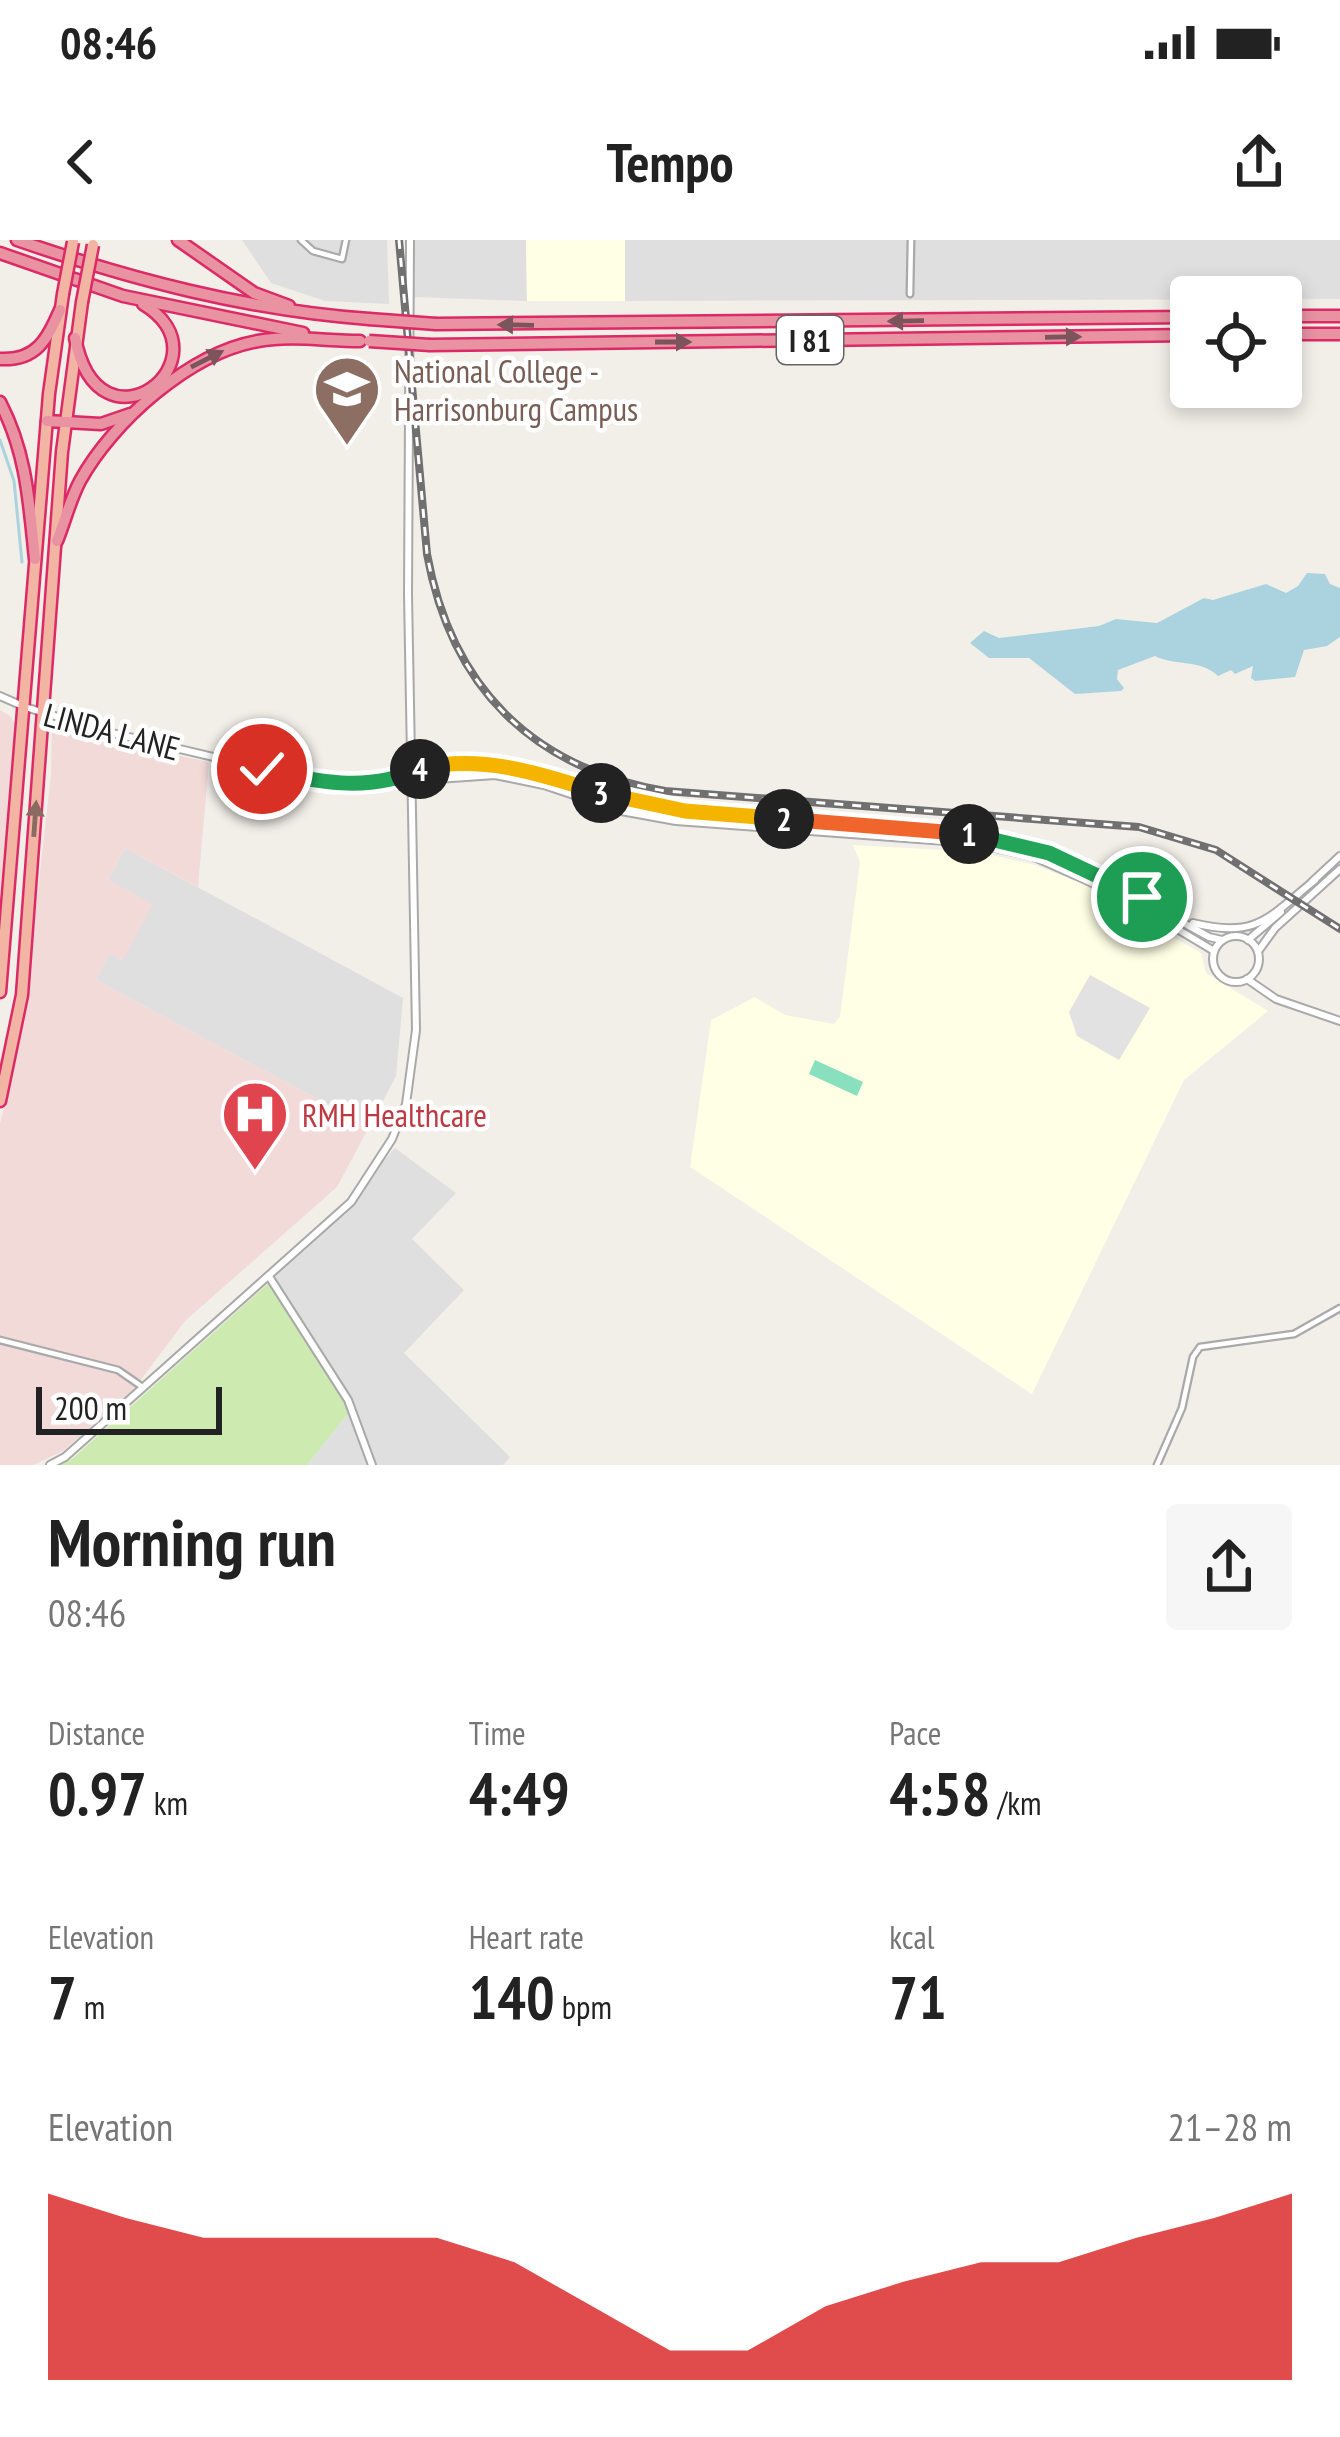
<!DOCTYPE html>
<meta charset="utf-8">
<style>
:root{--surface:#fff;--page:#f6f6f6;--text:#222;--muted:#767676;--accent:#d40000}
body{margin:0;font-family:"PT Sans Narrow",sans-serif;background:var(--page);color:var(--text);height:100vh;display:flex;flex-direction:column;font-size:45px;white-space:nowrap}
*{box-sizing:border-box;margin:0}
p{font-size:39px;color:var(--muted)}
.icon{flex:none;width:66px;height:66px;fill:none;stroke:currentColor;stroke-width:2;stroke-linecap:round;stroke-linejoin:round}
.map{position:relative;height:1225px;overflow:hidden}
.sheet{display:flex;flex-direction:column;background:var(--surface);flex:1}
.sheet>*{flex:none}
.tools{position:absolute;left:1170px;top:36px;display:grid;gap:24px}
.tools a{display:grid;place-items:center;width:132px;height:132px;border-radius:12px;background:var(--surface);box-shadow:0 6px 18px #0003;font-size:60px}
.scale{position:absolute;left:36px;bottom:30px;width:186px;box-sizing:border-box;padding-left:12px;border:6px solid #222;border-top:0;font-size:33px;line-height:42px;white-space:nowrap;color:#222;-webkit-text-stroke:9px #fff;paint-order:stroke}
.pin{position:absolute;display:grid;place-items:center;width:102px;height:102px;color:#fff;margin:-51px;border:6px solid #fff;border-radius:50%;box-shadow:0 3px 12px #0007}
.km{position:absolute;width:60px;height:60px;margin:-30px;border-radius:50%;background:#222;color:#fff;font-size:33px;line-height:60px;text-align:center}
.round{display:grid;place-items:center;flex:none;width:126px;height:126px;border-radius:12px;background:var(--page)}
.summary{display:flex;align-items:center;justify-content:space-between;height:204px;padding:0 48px}
h1{font-size:66px;font-weight:700;line-height:90px}
.figures{display:grid;grid-template-columns:repeat(3,1fr);gap:18px;height:204px;padding:12px 48px}
.figures div{display:grid;align-content:center}
.figures b{font-size:60px;font-weight:700}
.figures small{font-size:33px;font-weight:400}
.figures p{font-size:33px}
.chart{height:336px;padding:24px 48px}
.chart p{display:flex;justify-content:space-between}
.chart svg{width:100%;height:216px;margin-top:12px;fill:var(--accent);opacity:.7}
.status{display:flex;justify-content:space-between;align-items:center;height:84px;padding:0 60px;background:var(--surface);direction:ltr}
.status svg{height:33px;fill:currentColor}
header{display:flex;justify-content:space-between;align-items:center;height:156px;padding:0 48px;background:var(--surface);font-size:54px;font-weight:700}
.map>svg:first-child{display:block}
.residential{fill:#e0dfdf}
.commercial{fill:#f2dad9}
.education{fill:#ffffe5}
.grass{fill:#cdebb0}
.pitch{fill:#88e0be}
.parking{fill:#e2e2e2}
.water{fill:#aad3df}
.lines{fill:none;stroke-linecap:round;stroke-linejoin:round}
.stream{stroke:#aad3df;stroke-width:3}
.minor-casing{stroke:#a9a9a9;stroke-width:9}
.tertiary-casing{stroke:#a9a9a9;stroke-width:10}
.trunk-casing{stroke:#dc2a67;stroke-width:15}
.motorway-casing{stroke:#dc2a67;stroke-width:15}
.minor{stroke:#fff;stroke-width:4.5}
.tertiary{stroke:#fff;stroke-width:6}
.trunk{stroke:#f2b4a3;stroke-width:10}
.motorway{stroke:#e892a2;stroke-width:10}
.rail-casing{stroke:#707070;stroke-width:8}
.rail{stroke:#fff;stroke-width:3;stroke-dasharray:9;stroke-linecap:butt}
.trunk-bridge-casing{stroke:#dc2a67;stroke-width:15;stroke-linecap:butt}
.motorway-bridge-casing{stroke:#dc2a67;stroke-width:15;stroke-linecap:butt}
.trunk-bridge{stroke:#f2b4a3;stroke-width:10}
.motorway-bridge{stroke:#e892a2;stroke-width:10}
.oneway{fill:#7b545c}
.oneway2{fill:#8a6b62}
.split-1-casing{stroke:#fff;stroke-width:24}
.split-2-casing{stroke:#fff;stroke-width:24}
.split-3-casing{stroke:#fff;stroke-width:24}
.split-4-casing{stroke:#fff;stroke-width:24}
.split-5-casing{stroke:#fff;stroke-width:24}
.split-1{stroke:#22a559;stroke-width:15}
.split-2{stroke:#f0652b;stroke-width:15}
.split-3{stroke:#f5b400;stroke-width:15}
.split-4{stroke:#f5b400;stroke-width:15}
.split-5{stroke:#22a559;stroke-width:15}
.labels{text-anchor:middle;dominant-baseline:central;stroke-width:9;stroke-linejoin:round;paint-order:stroke}
.shield{fill:#fff;stroke:#646464;stroke-width:3}
.shield-label{font-size:30px;font-weight:bold;fill:#222}
.education-label{font-size:33px;fill:#785e54;stroke:#fff;text-anchor:start}
.street-label{font-size:33px;fill:#222;stroke:#fff}
.health-label{font-size:33px;fill:#be3a42;stroke:#fff;text-anchor:start}
</style>
<div class="status"><b>08:46</b><svg viewBox="0 0 49 12"><path d="M0 12V9h3v3zM5 12V6h3v6zM10 12V3h3v9zM15 12V0h3v12zM26 1h20v11H26zM47 4h2v5h-2z"/></svg></div>
<header><svg class="icon" aria-label="back" viewBox="0 0 24 24"><path d="M15 5l-7 7 7 7"/></svg>Tempo<svg class="icon" aria-label="share" viewBox="0 0 24 24"><path d="M12 15V3M7 8l5-5 5 5M5 13v7h14v-7"/></svg></header>
<div class="map">
<svg width="1340" height="1225" viewBox="0 0 1340 1225">
<rect width="100%" height="100%" fill="#f2efe9"/>
<g class="residential">
<polygon points="242,0 387,0 389,64 325,61 271,43"/>
<polygon points="413,0 526,0 527,61 414,57"/>
<polygon points="625,0 1340,0 1340,59 625,61"/>
<polygon points="125,608 403,758 396,836 369,887 96,740 110,713 122,720 152,664 108,640"/>
<polygon points="395,908 456,953 412,999 464,1050 404,1113 510,1217 503,1225 307,1225 350,1171 270,1042"/>
</g>
<g class="commercial">
<polygon points="0,470 11,477 15,485 0,658"/>
<polygon points="52,489 209,522 198,647 125,608 108,640 153,664 123,720 110,714 96,740 369,887 337,947 185,1081 134,1149 63,1211 33,1225 0,1225 0,884 21,797 51,535"/>
</g>
<g class="education">
<polygon points="526,0 625,0 625,61 527,61"/>
<polygon points="853,605 979,612 1035,625 1081,643 1201,713 1206,733 1268,771 1184,840 1032,1154 690,927 711,780 755,757 785,775 834,784 840,776 860,622"/>
</g>
<polygon class="grass" points="270,1042 350,1171 307,1225 59,1225 72,1219"/>
<polygon class="pitch" points="815,820 863,842 857,856 809,834"/>
<polygon class="parking" points="1090,735 1150,768 1119,820 1077,796 1069,772"/>
<path class="water" d="M1307 333 1325 334 1330 344 1340 348V397L1327 406 1304 410 1295 437 1255 441 1251 438 1253 426 1235 434 1231 430 1218 436C1201 419 1174 426 1155 416L1118 430 1117 439 1124 448 1121 451 1075 454 1029 418H989L970 403 984 391 999 398 1099 386 1116 379 1157 383 1204 358 1213 360 1266 344 1286 353 1298 346Z"/>
<g class="lines">
<polyline class="stream" points="0,200 14,241 22,322"/>
<g class="minor-casing">
<g id="minor">
<polyline points="301,0 313,11 342,19 346,0"/>
<polyline points="910,54 911,0"/>
<polyline points="0,1100 118,1130 141,1146"/>
<polyline points="1157,1225 1182,1168 1193,1117 1200,1107 1294,1094 1340,1068"/>
</g>
</g>
<g class="tertiary-casing">
<g id="tertiary">
<polyline points="0,456 25,467 108,492 323,543 367,542 425,526 499,526 548,535 634,562 685,571 991,597 1080,626 1209,697 1222,700"/>
<polyline points="411,533 423,540 495,535 544,545 621,571 676,581 973,603 1032,616 1124,657 1214,711"/>
<polyline points="1312,642 1340,616"/>
<path d="M1193 683C1257 699 1268 678 1315 640"/>
<circle cx="1236" cy="719" r="23"/>
<polyline points="1248,700 1281,672"/>
<polyline points="1259,710 1275,688 1340,629"/>
<polyline points="1247,739 1276,759 1340,781"/>
<polyline points="270,1038 348,1160 372,1225"/>
<polyline points="50,1225 65,1217 351,962 392,899 406,864 416,790 408,354 410,0"/>
</g>
</g>
<g class="trunk-casing">
<g id="trunk">
<polyline points="0,752 49,154 63,54"/>
<polyline points="0,861 22,755 62,212 82,62"/>
</g>
</g>
<g class="motorway-casing">
<g id="motorway">
<path d="M17 0C133 40 247 70 369 79"/>
<polyline points="178,0 254,53 289,66"/>
<polyline points="0,13 123,56 303,93"/>
<polyline points="1281,76 1340,76"/>
<polyline points="436,84 1191,77"/>
<polyline points="1281,94 1340,94"/>
<path d="M75 98C99 223 232 118 143 64"/>
<polyline points="430,105 1191,95"/>
<path d="M0 119C37 121 47 99 60 70"/>
<path d="M0 162C27 214 29 263 35 319"/>
<polyline points="47,181 101,184 130,174"/>
<path d="M57 301C65 281 70 260 80 241 113 181 190 113 258 101 292 95 326 101 360 101"/>
</g>
</g>
<use href="#minor" class="minor"/>
<use href="#tertiary" class="tertiary"/>
<use href="#trunk" class="trunk"/>
<use href="#motorway" class="motorway"/>
<g class="rail-casing">
<path id="rail" d="M399 0 427 314C451 447 532 528 665 551L1139 587 1216 610 1340 689"/>
</g>
<use href="#rail" class="rail"/>
<g class="trunk-bridge-casing">
<g id="trunk-bridge">
<polyline points="63,54 73,2"/>
<polyline points="82,62 93,5"/>
</g>
</g>
<g class="motorway-bridge-casing">
<g id="motorway-bridge">
<polyline points="369,79 436,84"/>
<polyline points="369,101 430,105"/>
</g>
</g>
<use href="#trunk-bridge" class="trunk-bridge"/>
<use href="#motorway-bridge" class="motorway-bridge"/>
</g>
<defs><path id="oneway-solid" d="M-6-.8H1V-3.2L6.5 0L1 3.2V.8H-6Z" transform="scale(3)"/></defs>
<g class="oneway">
<use href="#oneway-solid" transform="translate(906 81) rotate(179)"/>
<use href="#oneway-solid" transform="translate(516 85) rotate(-179)"/>
<use href="#oneway-solid" transform="translate(1063 97) rotate(-1)"/>
<use href="#oneway-solid" transform="translate(673 102)"/>
<use href="#oneway-solid" transform="translate(207 119) rotate(-27)"/>
</g>
<use class="oneway2" href="#oneway-solid" transform="translate(35 579) rotate(-86)"/>
<g class="lines">
<g class="split-1-casing">
<polyline id="split-1" points="969,594 1049,613 1142,657"/>
</g>
<g class="split-2-casing">
<polyline id="split-2" points="784,579 969,594"/>
</g>
<g class="split-3-casing">
<polyline id="split-3" points="601,553 685,571 784,579"/>
</g>
<g class="split-4-casing">
<path id="split-4" d="M420 529C481 513 544 535 601 553"/>
</g>
<g class="split-5-casing">
<path id="split-5" d="M262 529C314 542 369 553 420 529"/>
</g>
<use href="#split-1" class="split-1"/>
<use href="#split-2" class="split-2"/>
<use href="#split-3" class="split-3"/>
<use href="#split-4" class="split-4"/>
<use href="#split-5" class="split-5"/>
</g>
<defs>
<g id="university-pin" transform="scale(3.45)"><path d="M0 17L-7.5 6A9.5 9.5 0 1 1 7.5 6Z" fill="#8d6e63" stroke="#fff"/><path d="M0-5L7-2L0 1L-7-2ZM-4 1L0 2.5L4 1V4Q0 6-4 4Z" fill="#fff"/></g>
<g id="hospital-pin" transform="scale(3.45)"><path d="M0 17L-7.5 6A9.5 9.5 0 1 1 7.5 6Z" fill="#e0444e" stroke="#fff"/><path d="M-5-5h3v3.5h4V-5h3V5h-3V1.5h-4V5h-3Z" fill="#fff"/></g>
</defs>
<g fill-rule="evenodd">
<use href="#university-pin" x="347" y="149"/>
<use href="#hospital-pin" x="255" y="874"/>
</g>
<g class="labels">
<rect class="shield" x="777" y="76" width="66" height="48" rx="9"/>
<g class="shield-label">
<text x="810" y="100">I 81</text>
</g>
<g class="education-label">
<text x="394" y="130">National College -<tspan x="394" dy="38">Harrisonburg Campus</tspan></text>
</g>
<g class="street-label">
<text transform="translate(112 491) rotate(15)">LINDA LANE</text>
</g>
<g class="health-label">
<text x="302" y="874">RMH Healthcare</text>
</g>
</g>
</svg>
<div class="tools">
<a><svg class="icon" aria-label="locate" viewBox="0 0 24 24"><circle cx="12" cy="12" r="6"/><path d="M12 2v4M12 18v4M2 12h4M18 12h4"/></svg></a>
</div>
<div class="scale">200 m</div>
<div class="pin" style="left:1142px;top:657px;background:#1e9e55"><svg class="icon" aria-label="arrive" viewBox="0 0 24 24"><path d="M6 21V4h12l-3 4 3 4H6"/></svg></div>
<div class="pin" style="left:262px;top:529px;background:#d93025"><svg class="icon" aria-label="check" viewBox="0 0 24 24"><path d="M5 12l5 5 9-10"/></svg></div>
<b class="km" style="left:969px;top:594px">1</b>
<b class="km" style="left:784px;top:579px">2</b>
<b class="km" style="left:601px;top:553px">3</b>
<b class="km" style="left:420px;top:529px">4</b>
</div>
<section class="sheet">
<div class="summary"><div><h1>Morning run</h1><p>08:46</p></div><a class="round"><svg class="icon" aria-label="share" viewBox="0 0 24 24"><path d="M12 15V3M7 8l5-5 5 5M5 13v7h14v-7"/></svg></a></div>
<div class="figures">
<div><p>Distance</p><b>0.97<small> km</small></b></div>
<div><p>Time</p><b>4:49</b></div>
<div><p>Pace</p><b>4:58<small> /km</small></b></div>
</div>
<div class="figures">
<div><p>Elevation</p><b>7<small> m</small></b></div>
<div><p>Heart rate</p><b>140<small> bpm</small></b></div>
<div><p>kcal</p><b>71</b></div>
</div>
<div class="chart"><p><span>Elevation</span>21–28 m</p>
<svg viewBox="0 0 160 44" preserveAspectRatio="none"><path d="M0 44V6L10 11L20 15L30 15L40 15L50 15L60 20L70 29L80 38L90 38L100 29L110 24L120 20L130 20L140 15L150 11L160 6V44z"/></svg>
</div>
</section>
